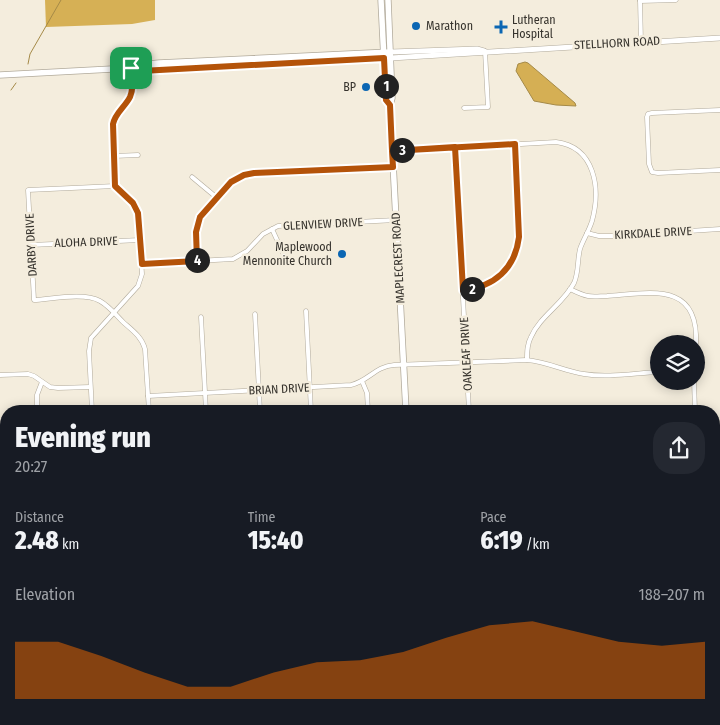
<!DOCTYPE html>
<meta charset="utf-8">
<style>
:root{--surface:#171b24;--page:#242831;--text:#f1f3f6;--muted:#9ea1a6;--accent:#b45309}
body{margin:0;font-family:"Fira Sans Condensed",sans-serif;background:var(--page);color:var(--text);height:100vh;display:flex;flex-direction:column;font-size:19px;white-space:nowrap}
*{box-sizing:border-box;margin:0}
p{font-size:16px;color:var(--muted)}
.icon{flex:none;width:28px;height:28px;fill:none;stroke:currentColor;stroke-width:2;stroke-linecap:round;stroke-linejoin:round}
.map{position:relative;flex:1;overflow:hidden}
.details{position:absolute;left:0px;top:405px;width:720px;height:320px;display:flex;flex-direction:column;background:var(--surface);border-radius:20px 20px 0 0;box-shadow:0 2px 12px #0003}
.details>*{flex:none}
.buttons{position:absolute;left:650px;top:335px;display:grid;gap:10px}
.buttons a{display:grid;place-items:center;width:55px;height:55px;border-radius:50%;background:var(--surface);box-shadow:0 2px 12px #0003;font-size:25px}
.pin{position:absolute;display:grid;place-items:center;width:42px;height:42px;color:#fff;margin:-21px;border-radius:10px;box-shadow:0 2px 8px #0006}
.km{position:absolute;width:25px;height:25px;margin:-12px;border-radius:50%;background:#222;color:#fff;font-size:14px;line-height:25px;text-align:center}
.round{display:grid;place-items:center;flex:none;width:52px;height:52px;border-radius:20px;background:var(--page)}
.headline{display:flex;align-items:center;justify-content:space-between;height:85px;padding:0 15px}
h1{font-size:28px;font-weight:800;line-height:38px}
.figures{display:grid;grid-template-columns:repeat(3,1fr);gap:8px;height:85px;padding:5px 15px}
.figures div{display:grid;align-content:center}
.figures b{font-size:25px;font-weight:800}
.figures small{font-size:14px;font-weight:400}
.figures p{font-size:14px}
.chart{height:140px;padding:10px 15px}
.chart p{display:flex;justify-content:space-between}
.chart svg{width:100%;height:90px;margin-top:5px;fill:var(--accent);opacity:.7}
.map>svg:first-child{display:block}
.forest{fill:#d6b055}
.water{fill:#d5af54;stroke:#a58a48}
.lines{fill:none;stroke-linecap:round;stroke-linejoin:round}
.stream{stroke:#a58a48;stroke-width:1}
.street-casing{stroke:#b1aa9b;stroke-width:5}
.secondary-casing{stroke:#b1aa9b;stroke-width:6}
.primary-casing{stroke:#b1aa9b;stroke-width:7}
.street{stroke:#fff;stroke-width:4}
.secondary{stroke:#fff;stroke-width:5}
.primary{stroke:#fff;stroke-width:5.5}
.route-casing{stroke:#fff;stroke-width:10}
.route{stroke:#b45309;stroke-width:6}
.poi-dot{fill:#0b66b3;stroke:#f4eddd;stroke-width:2}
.labels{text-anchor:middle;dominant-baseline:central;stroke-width:5;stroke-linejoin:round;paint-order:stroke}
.poi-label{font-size:12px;fill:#36332d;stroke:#f4eddd;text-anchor:start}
.street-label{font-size:12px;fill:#36332d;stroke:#f4eddd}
</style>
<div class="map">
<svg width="720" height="725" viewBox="0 0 720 725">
<rect width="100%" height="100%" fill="#f4eddd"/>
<polygon class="forest" points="45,0 155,0 155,20 132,24 46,27"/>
<polygon class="water" points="525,62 528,63 575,103 576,106 556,105 534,101 516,71 518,64"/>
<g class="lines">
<g class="stream">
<polyline points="28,64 30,54 61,0"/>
<polyline points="11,90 16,83"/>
</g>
<g class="street-casing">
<g id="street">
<polyline points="640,0 641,42"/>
<polyline points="640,1 676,0"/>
<polyline points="464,108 488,107 485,51"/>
<polyline points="720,110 652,113 648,114 647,117 649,164 652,172 658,173 720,170"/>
<polyline points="455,147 469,411"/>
<path d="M392 151 556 142C595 147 601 188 592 221 589 231 583 240 580 249 577 261 579 272 574 283 563 304 540 316 531 337 527 344 527 352 527 360"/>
<polyline points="114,156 138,155"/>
<polyline points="192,177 216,197"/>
<path d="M115 186 28 190 34 300C51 299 85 292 100 301 109 306 116 315 123 322 132 330 142 337 145 349L149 411"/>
<polyline points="272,229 284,255"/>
<polyline points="587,233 599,236 613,236 720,229"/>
<polyline points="31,245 140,240"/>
<path d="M197 261C197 250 194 236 197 225 201 212 221 190 231 182 238 177 246 175 254 173L393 167"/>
<polyline points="141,264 233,259 247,251 263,234 278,226 396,220"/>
<path d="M570 289C576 292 582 295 588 296 594 297 601 296 607 296 651 293 699 281 696 344"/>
<path d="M463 290C494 287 515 269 519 237L515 144"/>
<polyline points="306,311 311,411"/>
<polyline points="255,314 260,411"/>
<polyline points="201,317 206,411"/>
<polyline points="0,375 28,374 34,376 50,387 58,388 90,387"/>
<polyline points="362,381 367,393 368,411"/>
<polyline points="694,381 695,411"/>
<path d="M148 396 351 385C367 382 376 366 394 365L527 360C548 362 564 371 584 374 608 378 635 373 659 372"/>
<polyline points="37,411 37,395 42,382"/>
<path d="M92 411 89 351 91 338 138 286 142 274 138 213 133 203 115 186 113 124C115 113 125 107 130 97 134 88 132 78 131 68"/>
<polyline points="714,430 720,430"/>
<polyline points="0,441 6,441"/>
<polyline points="0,657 6,664"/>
<polyline points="714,683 720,683"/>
<polyline points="0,714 6,716"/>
<polyline points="187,719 188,719"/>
<polyline points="268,719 269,725"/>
<polyline points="610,719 610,725"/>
<polyline points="14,725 15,719"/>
<polyline points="70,725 72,719"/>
<polyline points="127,725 128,719"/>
</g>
</g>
<g class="secondary-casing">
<g id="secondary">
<polyline points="391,52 477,49 484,51"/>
<polyline points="391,58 720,38"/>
<polyline points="714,493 720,493"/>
<polyline points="0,525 6,524"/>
</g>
</g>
<g class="primary-casing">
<g id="primary">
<polyline points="381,0 386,100 390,105"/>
<polyline points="388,0 392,98 390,105 406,411"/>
<polyline points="131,68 139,65 159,63 391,52"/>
<polyline points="0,75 131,68 141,71 391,58"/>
<polyline points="419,719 419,725"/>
<polyline points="425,719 425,725"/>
</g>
</g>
<use href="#street" class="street"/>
<use href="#secondary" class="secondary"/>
<use href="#primary" class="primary"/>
</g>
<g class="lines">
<g class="route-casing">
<path id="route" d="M131 68 141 71 384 58 386 100 390 105 392 151 455 147 463 290C494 287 515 269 519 237L515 144 392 151 393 167 254 173 244 175 231 182 200 217 196 232 197 261 142 264 138 213 133 203 115 186 113 124C115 113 125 107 130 97 134 88 132 78 131 68"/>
</g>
<use href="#route" class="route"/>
</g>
<g class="poi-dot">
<circle cx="416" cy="26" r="5"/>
<path d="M498.5 19.5h5v5h5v5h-5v5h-5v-5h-5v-5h5z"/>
<circle cx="366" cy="87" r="5"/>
<circle cx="342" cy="254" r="5"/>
</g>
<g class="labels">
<g class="poi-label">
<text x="512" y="20">Lutheran<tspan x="512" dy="14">Hospital</tspan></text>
<text x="426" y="26">Marathon</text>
<text x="356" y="87" text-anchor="end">BP</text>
<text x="332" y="247" text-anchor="end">Maplewood<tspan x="332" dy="14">Mennonite Church</tspan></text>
</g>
<g class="street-label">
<text transform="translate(617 43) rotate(-3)">STELLHORN ROAD</text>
<text transform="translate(323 224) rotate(-3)">GLENVIEW DRIVE</text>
<text transform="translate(653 233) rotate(-3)">KIRKDALE DRIVE</text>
<text transform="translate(86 242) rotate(-2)">ALOHA DRIVE</text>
<text transform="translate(31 245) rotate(-93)">DARBY DRIVE</text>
<text transform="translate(398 258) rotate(-93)">MAPLECREST ROAD</text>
<text transform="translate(466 354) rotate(-93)">OAKLEAF DRIVE</text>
<text transform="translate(279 389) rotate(-3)">BRIAN DRIVE</text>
</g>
</g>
</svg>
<div class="buttons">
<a><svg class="icon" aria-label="layers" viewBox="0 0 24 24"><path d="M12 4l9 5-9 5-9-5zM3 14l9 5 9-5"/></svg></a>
</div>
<div class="pin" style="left:131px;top:68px;background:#1e9e55"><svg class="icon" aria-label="arrive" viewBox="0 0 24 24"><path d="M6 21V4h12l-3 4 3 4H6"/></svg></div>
<b class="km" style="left:386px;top:86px">1</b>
<b class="km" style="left:472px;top:289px">2</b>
<b class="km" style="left:402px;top:150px">3</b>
<b class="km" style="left:197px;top:260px">4</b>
<section class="details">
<div class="headline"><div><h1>Evening run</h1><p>20:27</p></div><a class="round"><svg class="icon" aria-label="share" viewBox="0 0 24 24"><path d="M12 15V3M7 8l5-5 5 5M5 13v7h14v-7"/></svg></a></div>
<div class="figures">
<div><p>Distance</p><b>2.48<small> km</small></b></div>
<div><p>Time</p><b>15:40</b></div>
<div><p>Pace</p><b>6:19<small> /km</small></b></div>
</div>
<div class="chart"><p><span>Elevation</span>188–207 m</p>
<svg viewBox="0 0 160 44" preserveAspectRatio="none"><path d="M0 44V16L10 16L20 23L30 31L40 38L50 38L60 31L70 26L80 25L90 21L100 14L110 8L120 6L130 11L140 16L150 18L160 16V44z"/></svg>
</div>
</section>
</div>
